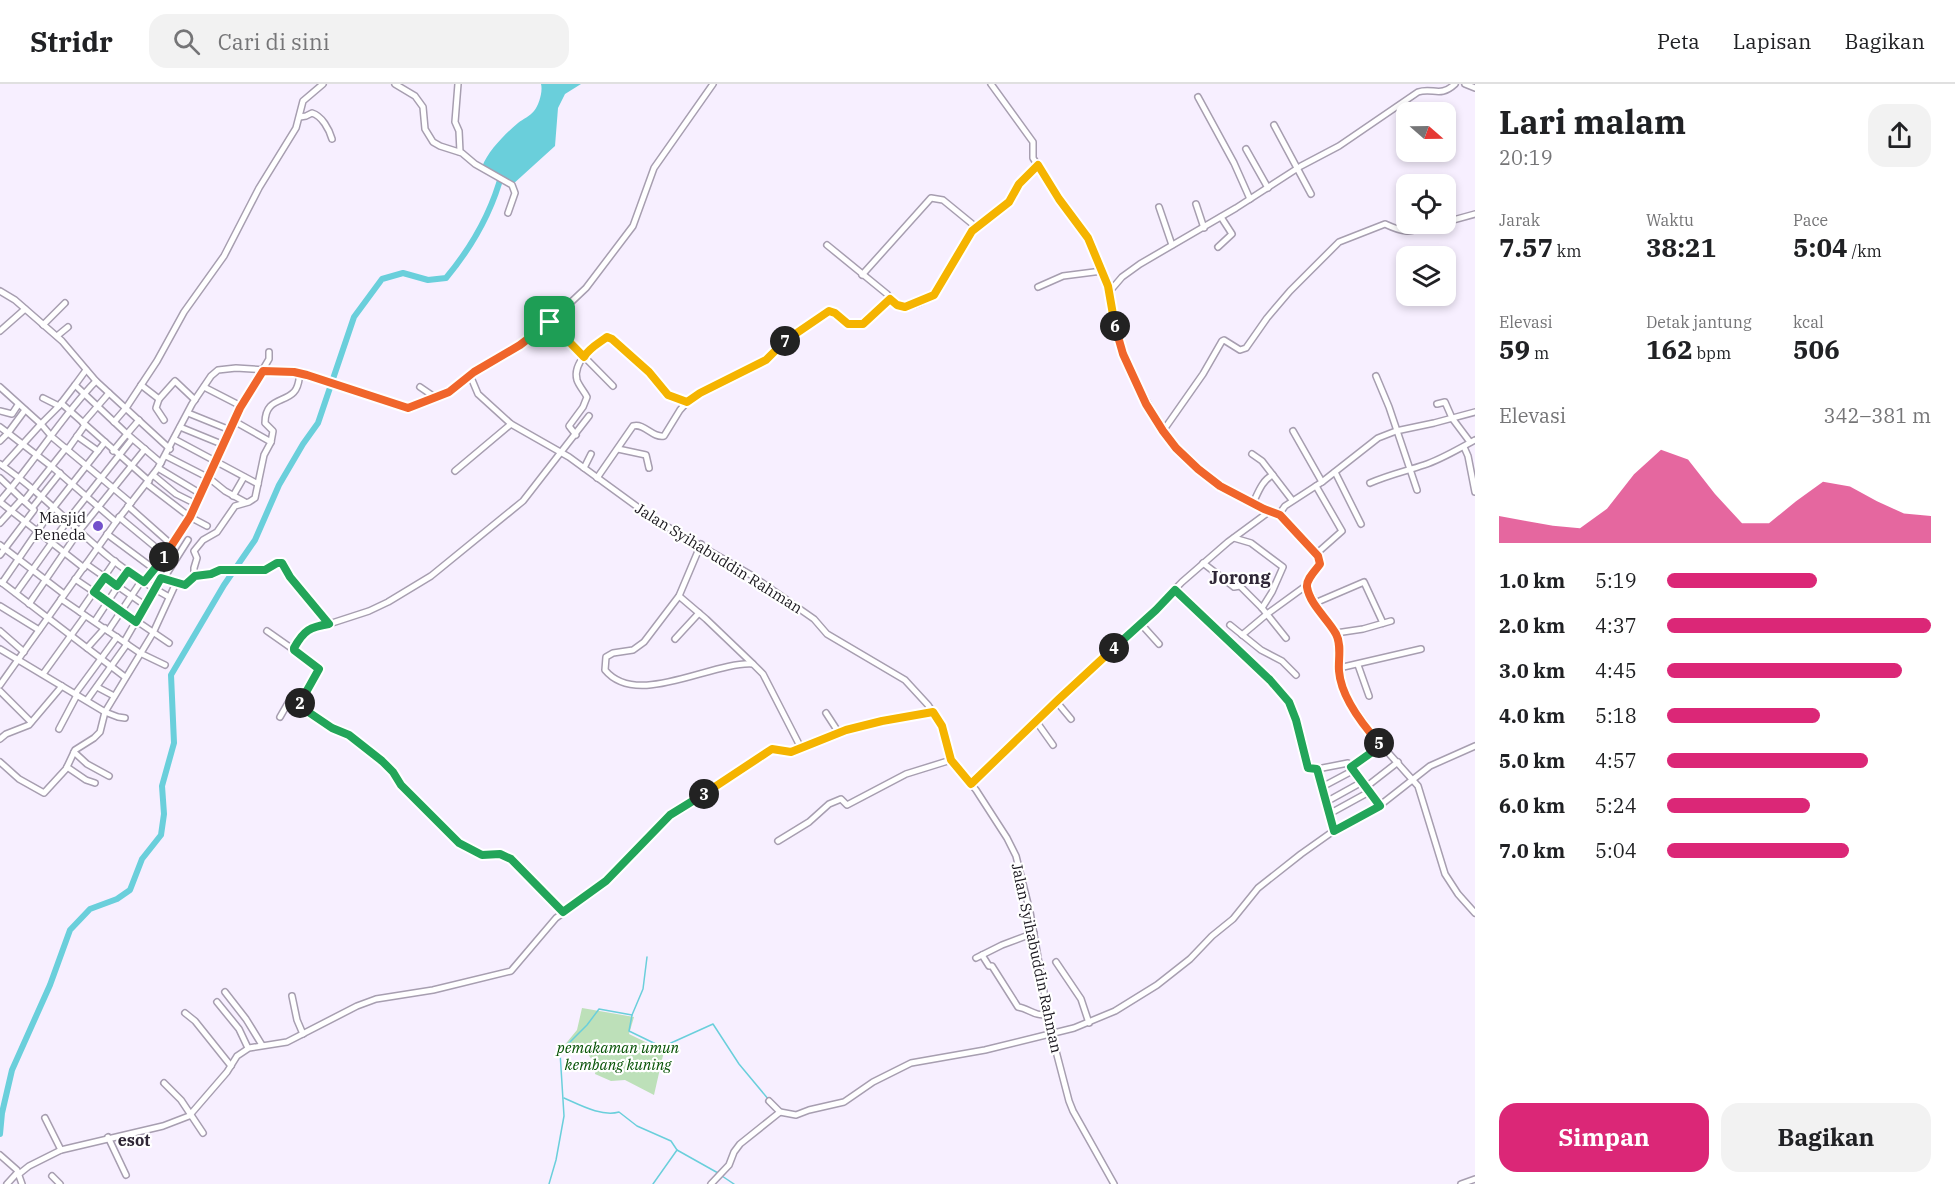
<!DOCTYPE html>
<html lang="id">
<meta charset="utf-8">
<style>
:root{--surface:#fff;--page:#f2f2f2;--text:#202124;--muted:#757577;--line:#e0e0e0;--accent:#db2777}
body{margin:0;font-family:"IBM Plex Serif",serif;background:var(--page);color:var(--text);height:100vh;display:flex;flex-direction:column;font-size:22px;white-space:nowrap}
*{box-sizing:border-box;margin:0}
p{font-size:20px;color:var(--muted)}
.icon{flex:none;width:33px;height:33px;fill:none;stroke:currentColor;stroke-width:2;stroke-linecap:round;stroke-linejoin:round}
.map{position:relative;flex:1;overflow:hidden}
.sheet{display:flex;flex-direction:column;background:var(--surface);width:480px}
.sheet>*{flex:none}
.needle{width:39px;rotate:110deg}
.fabs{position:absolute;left:1396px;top:18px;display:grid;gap:12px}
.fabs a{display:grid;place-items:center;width:60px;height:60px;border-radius:12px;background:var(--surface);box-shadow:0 3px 9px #0003;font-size:30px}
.pin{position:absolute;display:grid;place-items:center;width:51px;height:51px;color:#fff;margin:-26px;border-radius:12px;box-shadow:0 3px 9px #0006}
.km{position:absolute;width:30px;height:30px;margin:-15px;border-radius:50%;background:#222;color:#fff;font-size:16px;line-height:30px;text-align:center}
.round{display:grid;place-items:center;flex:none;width:63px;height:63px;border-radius:18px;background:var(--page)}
.summary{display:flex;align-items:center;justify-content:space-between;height:102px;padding:0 24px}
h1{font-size:33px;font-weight:800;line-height:45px}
.metrics{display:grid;grid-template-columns:repeat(3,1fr);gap:9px;height:102px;padding:6px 24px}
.metrics div{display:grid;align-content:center}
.metrics b{font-size:26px;font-weight:800}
.metrics small{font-size:16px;font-weight:400}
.metrics p{font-size:16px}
.chart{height:168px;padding:12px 24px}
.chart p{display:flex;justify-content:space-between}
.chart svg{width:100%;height:108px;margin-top:6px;fill:var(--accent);opacity:.7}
.button{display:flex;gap:12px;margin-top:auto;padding:12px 24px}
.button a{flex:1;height:69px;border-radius:18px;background:var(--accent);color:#fff;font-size:24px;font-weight:800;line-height:69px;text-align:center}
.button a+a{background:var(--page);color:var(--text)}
ul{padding:0 24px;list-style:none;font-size:20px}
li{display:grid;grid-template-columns:96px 72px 1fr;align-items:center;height:45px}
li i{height:15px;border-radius:8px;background:var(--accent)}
header{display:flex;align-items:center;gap:36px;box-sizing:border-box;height:84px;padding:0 30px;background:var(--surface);border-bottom:2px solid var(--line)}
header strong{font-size:28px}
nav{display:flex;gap:33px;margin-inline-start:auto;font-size:21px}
.search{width:420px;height:54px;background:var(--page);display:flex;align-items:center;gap:15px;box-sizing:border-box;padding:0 21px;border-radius:18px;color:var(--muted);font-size:22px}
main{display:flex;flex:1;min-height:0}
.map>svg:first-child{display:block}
.green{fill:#bde0b9}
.water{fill:#6acfdb}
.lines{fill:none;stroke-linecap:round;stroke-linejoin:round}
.stream{stroke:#6acfdb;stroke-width:1.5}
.river{stroke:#6acfdb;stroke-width:6}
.minor-casing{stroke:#a79eb0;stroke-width:8}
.minor{stroke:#fff;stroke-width:5}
.split-1-casing{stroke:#fff;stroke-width:12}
.split-2-casing{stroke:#fff;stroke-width:12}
.split-3-casing{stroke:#fff;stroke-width:12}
.split-4-casing{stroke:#fff;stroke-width:12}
.split-5-casing{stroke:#fff;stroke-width:12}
.split-6-casing{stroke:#fff;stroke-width:12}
.split-7-casing{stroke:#fff;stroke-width:12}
.split-8-casing{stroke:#fff;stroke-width:12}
.split-1{stroke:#f0652b;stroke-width:8}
.split-2{stroke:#22a559;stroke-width:8}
.split-3{stroke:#22a559;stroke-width:8}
.split-4{stroke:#f5b400;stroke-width:8}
.split-5{stroke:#22a559;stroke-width:8}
.split-6{stroke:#f0652b;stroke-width:8}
.split-7{stroke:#f5b400;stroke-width:8}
.split-8{stroke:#f5b400;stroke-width:8}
.poi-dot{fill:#7351cb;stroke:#fff;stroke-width:2}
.labels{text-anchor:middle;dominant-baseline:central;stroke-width:4.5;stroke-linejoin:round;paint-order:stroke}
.poi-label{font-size:15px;fill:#1a171e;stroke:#fff;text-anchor:end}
.street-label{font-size:15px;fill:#1a171e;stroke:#fff}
.park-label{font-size:15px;font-style:italic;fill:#045103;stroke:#fff}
.neighbourhood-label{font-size:16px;font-weight:bold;fill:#2f2736;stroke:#fff}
.quarter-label{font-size:18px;font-weight:bold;fill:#2f2736;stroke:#fff}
</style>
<header>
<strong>Stridr</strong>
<div class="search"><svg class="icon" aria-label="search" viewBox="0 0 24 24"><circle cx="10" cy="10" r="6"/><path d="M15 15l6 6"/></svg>Cari di sini</div>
<nav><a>Peta</a><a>Lapisan</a><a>Bagikan</a></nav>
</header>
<main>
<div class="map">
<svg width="1475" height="1100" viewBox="0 0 1475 1100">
<rect width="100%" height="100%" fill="#f7efff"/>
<polygon class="green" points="582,924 634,933 629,950 664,967 654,1011 625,996 611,997 595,990 596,982 588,970 573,968 563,963 577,946"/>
<path class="water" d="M541 0H581L565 10 558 24 555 62 512 101 482 83C488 67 505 50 518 39 523 35 530 32 534 27 539 21 543 7 541 0Z"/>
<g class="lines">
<g class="stream">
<polyline points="632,931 629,947 662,963 713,940 739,980 769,1016"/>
<path d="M564 1014C580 1021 602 1033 619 1028L637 1042 671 1057 677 1066"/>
<polyline points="722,1092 734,1100"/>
<polyline points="549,1100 556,1076 564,1032 560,968 587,941 599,925 632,931 643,905 647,873"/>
<polyline points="653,1100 677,1066 718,1089"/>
</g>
<path class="river" d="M0 1050 2 1029 12 986 50 901 70 846 90 825 117 815 130 806 142 775 161 751 164 730 162 702 174 659 171 591 224 501 255 456 279 401 303 360 318 339 354 233 382 195 403 189 428 196 446 194C471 164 492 127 502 89"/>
<g class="minor-casing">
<g id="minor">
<polyline points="395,0 415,12 423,23 425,45 433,58 440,62 462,69 475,80 512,101 515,109 508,129"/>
<polyline points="458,0 455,38 459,47 460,68"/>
<polyline points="991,0 1033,58 1033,74 1059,115 1088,154 1109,208"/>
<polyline points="1465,0 1475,4"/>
<polyline points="1198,13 1234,79 1250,115"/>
<path d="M300 33 306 32 312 29C322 32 329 45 332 55"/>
<polyline points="1274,41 1311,110"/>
<polyline points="1246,65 1268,104"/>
<polyline points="1196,120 1204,144"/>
<polyline points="1159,123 1172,161"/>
<polyline points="1446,138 1475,130"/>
<polyline points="1420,143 1439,140"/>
<path d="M827 161 887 210C890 214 892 219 896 221 908 227 928 216 937 208L972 147 1007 121 1019 100 1038 81"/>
<polyline points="1218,163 1232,150 1221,133"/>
<polyline points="862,191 931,114 943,116 976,143"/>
<polyline points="1038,203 1063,192 1102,187"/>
<polyline points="0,207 15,216 62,257 96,297 170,365"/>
<polyline points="550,238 613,302"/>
<polyline points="43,241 65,219"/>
<polyline points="0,247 25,225"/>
<polyline points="57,252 68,243"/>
<polyline points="86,286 75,301 127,350 139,336"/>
<polyline points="470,291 478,310 511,340 569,373 654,435 751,491 814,535 827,550 905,596 928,621 942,642 951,676 976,706 1007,754 1016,772 1030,828 1051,948 1069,1017 1073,1027 1114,1100"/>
<polyline points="1376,292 1389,323 1417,406"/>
<polyline points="141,301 159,315 175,297 195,316"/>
<polyline points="0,303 41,340 59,322 75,301"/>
<polyline points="204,303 241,322"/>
<polyline points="420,303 436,314"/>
<polyline points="43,314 59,322"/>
<polyline points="159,315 156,324 164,336"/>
<polyline points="61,319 149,397"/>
<polyline points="1437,320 1445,318 1452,334 1470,358"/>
<polyline points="0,327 12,330 18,321"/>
<path d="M1475 328 1434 339 1396 347 1378 354 1322 398 1285 422 1280 429 1285 437 1320 475C1321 486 1307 492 1307 503L1321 530 1337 551 1339 588 1347 614 1376 655 1418 702 1445 790 1458 810 1475 829"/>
<polyline points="188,329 230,346"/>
<polyline points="114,338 126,324 157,277 184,228 224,172 259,104 296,44 303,17 323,0"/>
<polyline points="83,339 109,309"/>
<polyline points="0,343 8,349 25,326"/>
<polyline points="180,343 224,361"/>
<path d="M1163 347 1203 290 1222 257 1224 256 1240 266 1246 264 1267 234 1290 207 1339 158 1385 140C1398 146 1412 152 1424 140"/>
<polyline points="1293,347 1322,398"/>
<path d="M576 351 569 342 583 323 587 313C584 307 579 302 577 296 572 278 594 261 607 253L612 255 649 288 668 311 687 318"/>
<polyline points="77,352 98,367"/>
<polyline points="174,355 258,400"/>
<polyline points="0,357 8,349 51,382 116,438"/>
<path d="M271 358 273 347 265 339C265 314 284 319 294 308 299 303 299 295 300 289"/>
<polyline points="1464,363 1468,372 1475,408"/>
<polyline points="68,365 85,341"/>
<polyline points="618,365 646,371 649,384"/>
<polyline points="113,367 127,350 161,379"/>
<polyline points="1252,370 1262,377 1292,416"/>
<path d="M0 380C35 404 64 434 96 462 118 482 144 499 169 513"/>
<polyline points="3,382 41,340 52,353 131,419"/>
<polyline points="158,384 201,410"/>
<polyline points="584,384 591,370"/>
<polyline points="455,387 511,340"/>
<polyline points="1335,388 1361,440"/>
<polyline points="153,391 176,410 196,420"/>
<polyline points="0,394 22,415"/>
<path d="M597 394 633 342C645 339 652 354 664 352L680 326 689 316 766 276 779 262 829 227 834 228 848 240H863L890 215"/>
<path d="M1370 399C1388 391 1406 387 1424 381 1442 375 1458 365 1475 356"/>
<polyline points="147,400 190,433 209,394 166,372"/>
<polyline points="1316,402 1342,447 1316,470"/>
<polyline points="233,412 244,393"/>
<path d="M0 417C34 379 61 333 96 297"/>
<polyline points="0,418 84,484"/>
<polyline points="245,418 225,407 209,394 240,324 269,275 269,268"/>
<path d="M1253 419C1258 409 1262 396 1273 391"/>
<polyline points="128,422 172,461"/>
<polyline points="33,423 60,389"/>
<path d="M1280 431C1266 426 1252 419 1239 412 1181 381 1160 347 1133 290 1121 265 1109 235 1110 207L1122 193 1140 180 1236 124 1301 82 1339 62 1418 8C1433 3 1440 14 1455 0"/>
<polyline points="119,433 165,471"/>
<polyline points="0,439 22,415 24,417 66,364"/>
<polyline points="107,450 154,485"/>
<polyline points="1234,454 1251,459 1283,483 1272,508 1262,524"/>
<path d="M701 460 679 512 644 558 633 566 613 569 606 573 605 586C637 625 712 577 753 580L763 590 801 664 846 646 868 640 933 628"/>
<polyline points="0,461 64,510"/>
<polyline points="0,471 34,426 24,417"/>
<polyline points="1203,479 1234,503 1240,502 1262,524 1286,554"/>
<polyline points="86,480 146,522"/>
<polyline points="195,492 211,490 220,486 265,486 281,478 289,493 329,540"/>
<polyline points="164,494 188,456"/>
<polyline points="75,495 169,559"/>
<polyline points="1,498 125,593"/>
<polyline points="144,498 172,461 190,433 207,442"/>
<polyline points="2,499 54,423 105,358"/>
<polyline points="176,499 185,501 194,493 194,484 197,474 194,467 203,456 217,448 235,422 249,418 255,414 264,371 271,358 234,337"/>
<polyline points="1175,506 1270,596 1289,618 1296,636 1308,684 1312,686 1348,679 1380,722"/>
<polyline points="16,509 68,436 132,355"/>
<polyline points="679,512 706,535 753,580"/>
<polyline points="61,515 140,569 165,581"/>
<polyline points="1315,519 1364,498 1383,539"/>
<polyline points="29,520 79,447 145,365"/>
<polyline points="0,522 39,546"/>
<polyline points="80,528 115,477"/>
<polyline points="95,537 128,487"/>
<polyline points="1141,540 1159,560"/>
<polyline points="1230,541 1261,566 1282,577 1296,591"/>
<polyline points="0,547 24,568"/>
<polyline points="108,547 142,496"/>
<polyline points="267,547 294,566"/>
<polyline points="1336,549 1363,545 1391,537"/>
<polyline points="1242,551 1267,530 1307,501"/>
<polyline points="675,555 699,529"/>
<polyline points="124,558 161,494"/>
<polyline points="87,564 105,544"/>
<polyline points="0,565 105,628 118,633 125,634"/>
<polyline points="1358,581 1369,612"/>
<polyline points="1339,584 1421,565"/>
<polyline points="43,590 85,532"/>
<polyline points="0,601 116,438 158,384 192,320 211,292 218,286 236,284 297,288 404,324 410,324 449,308 478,285 530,254 550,238 586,204 633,142 654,84 713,0"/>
<polyline points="97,603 114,612"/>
<polyline points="0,607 31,638"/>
<polyline points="75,610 117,553"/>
<polyline points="87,616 127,560"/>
<polyline points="1056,617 1071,635"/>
<polyline points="826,629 839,649"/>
<polyline points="280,633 288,619 299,620"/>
<polyline points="1036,637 1053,661"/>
<polyline points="59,645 77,611"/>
<polyline points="0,655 6,650 29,641 62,602"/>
<polyline points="74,668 87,680 109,692"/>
<polyline points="0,678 19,695 44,709 66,685 75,666 94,654 100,648 105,628 153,549 176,499 151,489"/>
<polyline points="67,683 86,696 95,699"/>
<polyline points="1351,683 1382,661"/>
<polyline points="1317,685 1334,747"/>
<polyline points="971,700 1059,615 1141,540 1182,498 1228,458 1270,427"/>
<polyline points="1322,703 1354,686"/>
<polyline points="1366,703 1398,678"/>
<polyline points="1326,718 1362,698"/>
<polyline points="1329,730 1369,708"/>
<polyline points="778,757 809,738 829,720 841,715 847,721 906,690 951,676"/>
<polyline points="563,828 511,775 500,770 481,771 459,759 401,701 393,689 382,677 349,651 328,642 300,622 302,615 319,585 294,566 301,552 314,542 329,540 369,527 388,518 431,492 523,417 589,332"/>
<path d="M982 871 989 882H992L1018 923C1030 925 1035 933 1047 930"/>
<polyline points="976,874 1002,861 1034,849"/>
<polyline points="1056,878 1081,915 1089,939"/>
<polyline points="225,908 246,935 262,961"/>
<polyline points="292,912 297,936 303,950"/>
<polyline points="217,918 239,945 248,964"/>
<polyline points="185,929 195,937 231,982"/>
<polyline points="164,999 181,1016 203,1049"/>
<polyline points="769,1017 780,1028"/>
<polyline points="45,1034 61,1066"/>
<polyline points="108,1053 126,1091"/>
<polyline points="0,1071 17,1086 22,1100"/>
<path d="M19 1090 29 1082 61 1066 163 1042 189 1032 227 988 237 972 249 964 287 958 357 922 376 915 433 906 511 887 556 834 607 797 670 731 772 665C784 663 785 671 801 664"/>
<polyline points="52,1092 60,1100"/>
<polyline points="7,1100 18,1088"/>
<polyline points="711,1100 729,1081 734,1068 740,1060 780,1028 796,1031 809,1026 844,1018 873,998 911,979 985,966 1074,944 1115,927 1157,901 1190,875 1212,852 1233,835 1258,804 1301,770 1332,748 1374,726 1430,682 1475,662"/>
<polyline points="1461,1100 1475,1095"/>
</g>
</g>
<use href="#minor" class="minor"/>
</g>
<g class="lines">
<g class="split-1-casing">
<polyline id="split-1" points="164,473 190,433 240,324 263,287 294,288 307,291 408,324 449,308 474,288 520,261 550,238"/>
</g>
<g class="split-2-casing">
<path id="split-2" d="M164 473 144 498 128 487 117 502 105 493 94 508 136 538 161 494 185 501 195 492 211 490 220 486H265L277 479H282L290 493 329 540C310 543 304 546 294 564V566L319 585 300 619"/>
</g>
<g class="split-3-casing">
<polyline id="split-3" points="300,619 301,623 332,644 349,651 382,677 393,688 401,701 459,759 482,771 500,770 511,775 563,828 606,797 670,731 704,710"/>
</g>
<g class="split-4-casing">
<polyline id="split-4" points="704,710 772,665 791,668 846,646 882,637 933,628 942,642 951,676 971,700 1059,615 1114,564"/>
</g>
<g class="split-5-casing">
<polyline id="split-5" points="1114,564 1156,526 1175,506 1270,596 1289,618 1296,636 1308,684 1317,685 1334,747 1380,722 1351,683 1382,661 1379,659"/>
</g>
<g class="split-6-casing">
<path id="split-6" d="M1115 242 1123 270 1146 320 1163 347 1176 364 1198 385 1220 402 1264 425 1280 431 1318 472 1320 480C1316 486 1306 495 1307 503 1310 521 1328 535 1336 550 1342 561 1338 576 1339 587 1341 613 1362 640 1379 659"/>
</g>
<g class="split-7-casing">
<polyline id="split-7" points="785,257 829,227 835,229 848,240 863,240 890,215 897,221 905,223 934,211 972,147 1009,118 1019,100 1038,81 1059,115 1088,154 1108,202 1115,242"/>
</g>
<g class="split-8-casing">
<path id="split-8" d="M550 238 584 273C589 264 599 259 607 253L612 255 649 288 668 311 687 318 700 309 766 276 785 257"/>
</g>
<use href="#split-1" class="split-1"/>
<use href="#split-2" class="split-2"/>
<use href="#split-3" class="split-3"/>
<use href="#split-4" class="split-4"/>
<use href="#split-5" class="split-5"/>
<use href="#split-6" class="split-6"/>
<use href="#split-7" class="split-7"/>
<use href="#split-8" class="split-8"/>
</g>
<circle class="poi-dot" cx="98" cy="442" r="6"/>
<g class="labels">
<g class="poi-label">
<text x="86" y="433">Masjid<tspan x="86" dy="17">Peneda</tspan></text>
</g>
<g class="street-label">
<text transform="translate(719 474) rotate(32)">Jalan Syihabuddin Rahman</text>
<text transform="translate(1037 874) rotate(78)">Jalan Syihabuddin Rahman</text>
</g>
<g class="park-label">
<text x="618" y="963">pemakaman umun<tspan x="618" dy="17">kembang kuning</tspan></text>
</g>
<g class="neighbourhood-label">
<text x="134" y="1056">esot</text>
</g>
<g class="quarter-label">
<text x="1240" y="493">Jorong</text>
</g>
</g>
</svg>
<div class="fabs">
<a><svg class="needle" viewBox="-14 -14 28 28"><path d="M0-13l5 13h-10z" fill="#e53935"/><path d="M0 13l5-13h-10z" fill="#757577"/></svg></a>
<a><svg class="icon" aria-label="locate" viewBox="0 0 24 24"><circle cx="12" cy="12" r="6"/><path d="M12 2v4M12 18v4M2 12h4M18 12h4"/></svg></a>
<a><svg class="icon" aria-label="layers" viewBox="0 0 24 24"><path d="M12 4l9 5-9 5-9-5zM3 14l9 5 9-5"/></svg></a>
</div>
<div class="pin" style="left:550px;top:238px;background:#1e9e55"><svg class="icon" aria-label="arrive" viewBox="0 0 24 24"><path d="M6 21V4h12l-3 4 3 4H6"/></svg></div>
<b class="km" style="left:164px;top:473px">1</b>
<b class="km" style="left:300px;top:619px">2</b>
<b class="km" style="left:704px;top:710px">3</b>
<b class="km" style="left:1114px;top:564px">4</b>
<b class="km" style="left:1379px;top:659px">5</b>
<b class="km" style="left:1115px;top:242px">6</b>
<b class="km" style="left:785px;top:257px">7</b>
</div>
<section class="sheet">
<div class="summary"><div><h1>Lari malam</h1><p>20:19</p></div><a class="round"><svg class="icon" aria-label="share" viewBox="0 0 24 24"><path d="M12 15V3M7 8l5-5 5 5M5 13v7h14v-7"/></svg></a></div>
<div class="metrics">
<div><p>Jarak</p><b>7.57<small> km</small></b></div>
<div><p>Waktu</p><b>38:21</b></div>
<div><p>Pace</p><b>5:04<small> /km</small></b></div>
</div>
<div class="metrics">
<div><p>Elevasi</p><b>59<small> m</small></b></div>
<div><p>Detak jantung</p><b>162<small> bpm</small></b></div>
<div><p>kcal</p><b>506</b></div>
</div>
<div class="chart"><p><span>Elevasi</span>342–381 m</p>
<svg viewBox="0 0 160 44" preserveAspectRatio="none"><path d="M0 44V33L10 35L20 37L30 38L40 30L50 16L60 6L70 10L80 24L90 36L100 36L110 27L120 19L130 21L140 27L150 32L160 33V44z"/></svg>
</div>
<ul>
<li><b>1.0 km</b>5:19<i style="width:57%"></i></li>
<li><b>2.0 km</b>4:37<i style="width:100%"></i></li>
<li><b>3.0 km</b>4:45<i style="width:89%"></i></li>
<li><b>4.0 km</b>5:18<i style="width:58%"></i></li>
<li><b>5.0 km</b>4:57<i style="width:76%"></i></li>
<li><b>6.0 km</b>5:24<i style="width:54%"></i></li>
<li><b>7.0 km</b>5:04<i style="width:69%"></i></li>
</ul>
<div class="button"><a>Simpan</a><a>Bagikan</a></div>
</section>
</main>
